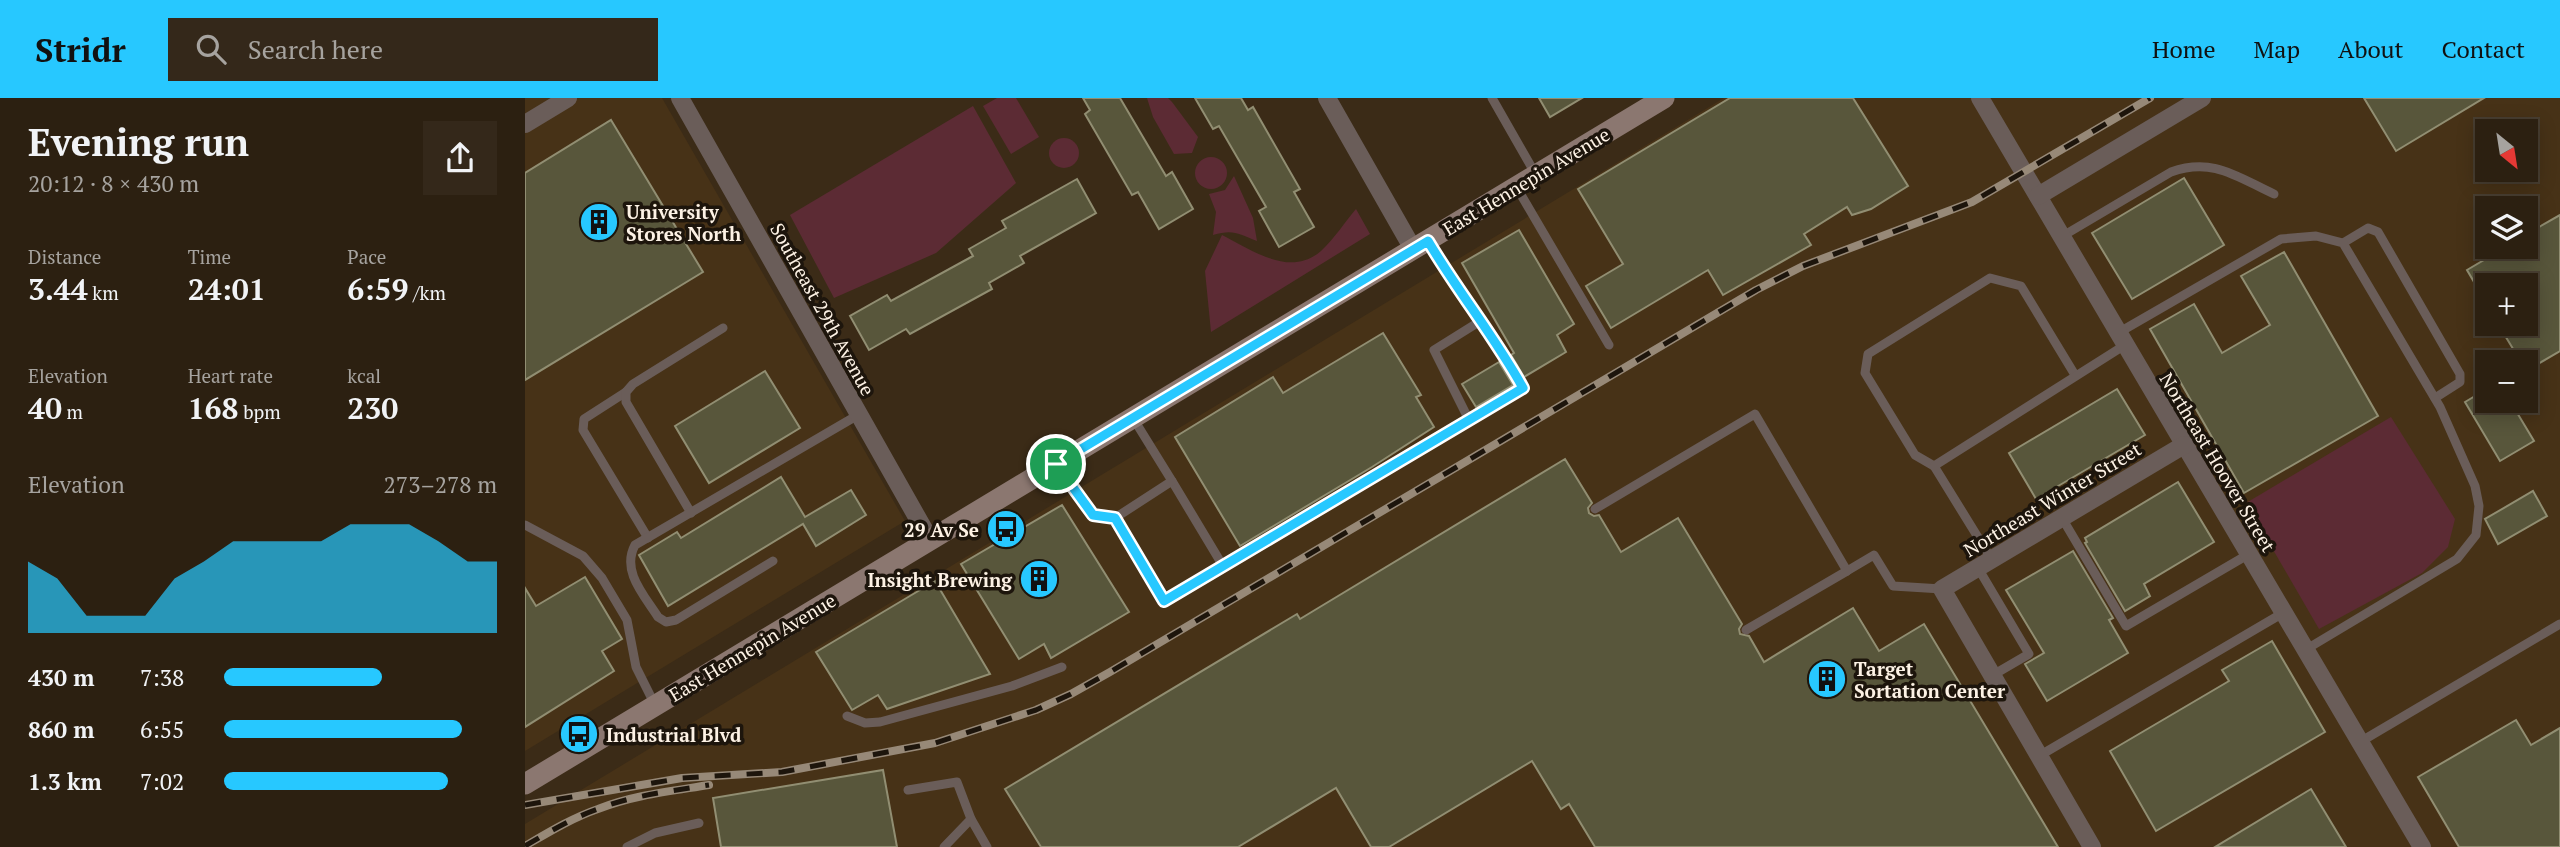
<!DOCTYPE html>
<meta charset="utf-8">
<style>
:root{--surface:#2c2011;--page:#34281a;--text:#f1f3f6;--muted:#a6a39f;--line:#483e31;--accent:#27c8ff}
body{margin:0;font-family:"PT Serif",serif;background:var(--page);color:var(--text);height:100vh;display:flex;flex-direction:column;font-size:26px;white-space:nowrap}
*{box-sizing:border-box;margin:0}
p{font-size:23px;color:var(--muted)}
.icon{flex:none;width:38px;height:38px;fill:none;stroke:currentColor;stroke-width:2;stroke-linecap:round;stroke-linejoin:round}
.map{position:relative;flex:1;overflow:hidden}
.panel{display:flex;flex-direction:column;background:var(--surface);width:525px}
.panel>*{flex:none}
.needle{width:46px;rotate:150deg}
.controls{position:absolute;left:1950px;top:21px;display:grid;gap:14px}
.controls a{display:grid;place-items:center;width:63px;height:63px;border-radius:0px;background:var(--surface);box-shadow:0 4px 18px #0003,0 0 0 2px var(--line);font-size:35px}
.pin{position:absolute;display:grid;place-items:center;width:60px;height:60px;color:#fff;margin:-30px;border:4px solid #fff;border-radius:50%;box-shadow:0 2px 7px #0007}
.round{display:grid;place-items:center;flex:none;width:74px;height:74px;border-radius:0px;background:var(--page)}
.overview{display:flex;align-items:center;justify-content:space-between;height:119px;padding:0 28px}
h1{font-size:38px;font-weight:700;line-height:52px}
.metrics{display:grid;grid-template-columns:repeat(3,1fr);gap:10px;height:119px;padding:7px 28px}
.metrics div{display:grid;align-content:center}
.metrics b{font-size:30px;font-weight:700}
.metrics small{font-size:19px;font-weight:400}
.metrics p{font-size:19px}
.chart{height:196px;padding:14px 28px}
.chart p{display:flex;justify-content:space-between}
.chart svg{width:100%;height:126px;margin-top:7px;fill:var(--accent);opacity:.7}
ul{padding:0 28px;list-style:none;font-size:23px}
li{display:grid;grid-template-columns:112px 84px 1fr;align-items:center;height:52px}
li i{height:18px;border-radius:9px;background:var(--accent)}
header{display:flex;align-items:center;gap:42px;box-sizing:border-box;height:98px;padding:0 35px;background:var(--accent);color:#111}
header strong{font-size:33px}
nav{display:flex;gap:38px;margin-inline-start:auto;font-size:24px}
.search{width:490px;height:63px;background:var(--page);display:flex;align-items:center;gap:18px;box-sizing:border-box;padding:0 24px;border-radius:0px;color:var(--muted);font-size:26px}
main{display:flex;flex:1;min-height:0}
.map>svg:first-child{display:block}
.built{fill:#473217;fill-rule:evenodd}
.green{fill:#5c2b34}
.building{fill:#58563b;stroke:#918e72;stroke-width:2}
.lines{fill:none;stroke-linecap:round;stroke-linejoin:round}
.service{stroke:#6a5d59;stroke-width:9}
.minor{stroke:#6a5d59;stroke-width:18}
.secondary{stroke:#8b7770;stroke-width:21}
.rail-casing{stroke:#978978;stroke-width:8}
.rail{stroke:#1d150c;stroke-width:5;stroke-dasharray:16;stroke-linecap:butt}
.route-casing{stroke:#fff;stroke-width:14}
.route{stroke:#27c8ff;stroke-width:9}
.labels{text-anchor:middle;dominant-baseline:central;stroke-width:7;stroke-linejoin:round;paint-order:stroke}
.street-label{font-size:19px;fill:#fdf2e5;stroke:#1d150c}
.poi-label{font-size:19px;font-weight:bold;fill:#fdf2e5;stroke:#1d150c;text-anchor:start}
</style>
<header>
<strong>Stridr</strong>
<div class="search"><svg class="icon" aria-label="search" viewBox="0 0 24 24"><circle cx="10" cy="10" r="6"/><path d="M15 15l6 6"/></svg>Search here</div>
<nav><a>Home</a><a>Map</a><a>About</a><a>Contact</a></nav>
</header>
<main>
<section class="panel">
<div class="overview"><div><h1>Evening run</h1><p>20:12 · 8 × 430 m</p></div><a class="round"><svg class="icon" aria-label="share" viewBox="0 0 24 24"><path d="M12 15V3M7 8l5-5 5 5M5 13v7h14v-7"/></svg></a></div>
<div class="metrics">
<div><p>Distance</p><b>3.44<small> km</small></b></div>
<div><p>Time</p><b>24:01</b></div>
<div><p>Pace</p><b>6:59<small> /km</small></b></div>
</div>
<div class="metrics">
<div><p>Elevation</p><b>40<small> m</small></b></div>
<div><p>Heart rate</p><b>168<small> bpm</small></b></div>
<div><p>kcal</p><b>230</b></div>
</div>
<div class="chart"><p><span>Elevation</span>273–278 m</p>
<svg viewBox="0 0 160 44" preserveAspectRatio="none"><path d="M0 44V19L10 25L20 38L30 38L40 38L50 25L60 19L70 12L80 12L90 12L100 12L110 6L120 6L130 6L140 12L150 19L160 19V44z"/></svg>
</div>
<ul>
<li><b>430 m</b>7:38<i style="width:58%"></i></li>
<li><b>860 m</b>6:55<i style="width:87%"></i></li>
<li><b>1.3 km</b>7:02<i style="width:82%"></i></li>
</ul>
</section>
<div class="map">
<svg width="2035" height="749" viewBox="0 0 2035 749">
<rect width="100%" height="100%" fill="#3b2b17"/>
<g class="built">
<polygon points="0,0 137,0 380,423 0,653"/>
<path d="M1199 0H2035V749H0V726ZM1962 33H2000V72H1962ZM1962 110H2000V149H1962ZM1962 187H2000V226H1962ZM1962 264H2000V303H1962Z"/>
</g>
<g class="green">
<polygon points="472,0 491,0 514,39 486,56 458,8"/>
<polygon points="622,0 643,0 647,4 673,39 667,55 649,56 628,19"/>
<polygon points="448,8 491,85 411,155 309,200 265,117"/>
<circle cx="539" cy="55" r="15"/>
<circle cx="686" cy="75" r="16"/>
<path d="M709 78 728 120 732 143C713 136 709 131 688 137L691 114 684 96 700 92Z"/>
<path d="M831 111 845 136 686 234 680 173 697 137C727 152 765 180 796 153 809 141 820 124 831 111Z"/>
<polygon points="1866,319 1930,421 1923,449 1897,475 1794,531 1721,405"/>
</g>
<g class="building">
<polygon points="558,0 595,0 641,78 647,74 668,111 634,131 613,94 607,97 560,16 565,12"/>
<polygon points="670,0 716,0 723,12 728,9 775,91 769,94 789,129 754,149 734,113 741,109 694,28 688,31"/>
<polygon points="1014,0 1057,0 1025,19"/>
<polygon points="1205,0 1328,0 1383,88 1346,111 1327,117 1322,109 1279,136 1286,147 1198,197 1183,172 1086,230 1061,188 1098,166 1053,91"/>
<polygon points="1839,0 1959,0 1871,53"/>
<polygon points="86,22 178,174 0,282 0,75"/>
<polygon points="1659,80 1699,147 1607,201 1567,135"/>
<polygon points="552,81 571,115 495,158 499,165 464,185 467,191 385,236 381,231 344,252 325,218 362,197 366,203 448,158 444,151 481,130 477,123"/>
<polygon points="2035,117 2035,253 2001,273 2000,264 1996,264 1973,226 2000,226 2000,187 1962,187 1962,206 1942,172 1981,149 2000,149 2000,137"/>
<polygon points="994,132 1049,226 1032,237 1041,254 999,279 986,257 989,255 937,165"/>
<polygon points="1759,154 1853,318 1719,395 1625,231 1669,206 1697,255 1745,227 1716,178"/>
<polygon points="858,235 896,297 891,299 909,329 847,369 715,448 650,339 748,279 758,295"/>
<polygon points="974,264 988,287 951,309 937,286"/>
<polygon points="240,273 275,330 184,385 150,328"/>
<polygon points="1592,291 1620,337 1511,401 1484,355"/>
<polygon points="1962,291 1962,303 1985,303 2009,343 1975,363 1940,304"/>
<polygon points="1040,361 1067,405 1063,410 1064,415 1069,418 1074,417 1096,454 1153,420 1217,526 1214,531 1215,536 1224,538 1239,564 1328,510 1354,553 1399,526 1533,749 1070,749 1044,706 1036,711 1007,663 864,749 846,749 811,690 713,749 516,749 480,691 772,516 775,521"/>
<polygon points="256,379 280,419 326,392 341,417 291,448 278,426 143,508 114,457 152,434 156,440"/>
<polygon points="1653,384 1689,444 1619,486 1625,498 1600,513 1560,445 1562,444 1560,440"/>
<polygon points="2008,393 2022,418 1973,446 1960,421"/>
<polygon points="537,407 604,514 526,560 519,546 494,561 436,466"/>
<polygon points="1548,453 1588,520 1584,522 1603,555 1522,603 1500,566 1519,555 1481,492"/>
<polygon points="60,479 97,541 77,553 89,573 0,629 0,490 11,508"/>
<polygon points="410,483 465,576 362,611 353,597 327,612 291,554"/>
<polygon points="1747,543 1800,634 1631,733 1585,653 1704,583 1697,572"/>
<polygon points="1991,622 2006,647 2035,630 2035,749 1934,749 1893,679"/>
<polygon points="358,672 372,749 196,749 188,700"/>
<polygon points="1786,691 1821,749 1690,749"/>
</g>
<g class="lines">
<g class="service">
<polyline points="967,0 1011,77"/>
<polyline points="992,90 1084,247"/>
<path d="M1536 139 1646 74C1688 59 1712 79 1749 96"/>
<polyline points="1818,145 1843,130 1853,134 1935,276 1935,284 1910,300"/>
<polyline points="1593,235 1756,141 1791,138 1818,145 1915,309 1950,388 1954,408 1951,437 1932,461 1780,552"/>
<polyline points="101,294 59,321 58,332 123,440"/>
<polyline points="944,322 998,290 957,222"/>
<polyline points="531,366 568,417 590,420 639,503 944,322 909,252 957,222 921,173 903,143"/>
<polyline points="1409,368 1390,357 1340,275 1343,256 1465,180 1496,188 1550,277"/>
<polyline points="647,383 698,468"/>
<polyline points="1070,411 1230,316 1322,473 1349,457 1368,488 1417,491"/>
<polyline points="166,415 101,304 101,294 108,286 198,230"/>
<polyline points="590,420 647,383 608,320"/>
<polyline points="1537,420 1601,528 1724,456"/>
<polyline points="0,427 58,458 77,480 102,522 111,569 130,607"/>
<polyline points="1467,462 1409,368 1600,247"/>
<path d="M248 463 151 522 141 524 133 519C119 497 96 473 110 447L333 317"/>
<polyline points="1453,470 1504,556 1468,577"/>
<polyline points="1221,532 1322,473"/>
<polyline points="322,618 340,625 355,624 487,588 537,569"/>
<polyline points="1835,644 2035,526"/>
<polyline points="1514,658 1758,515"/>
<polyline points="383,692 432,684 446,721 462,749"/>
<polyline points="102,749 130,735 174,725"/>
<polyline points="419,749 446,721"/>
</g>
<g class="minor">
<polyline points="155,0 405,442"/>
<polyline points="802,0 888,151"/>
<polyline points="1455,0 1897,749"/>
<polyline points="0,26 43,0"/>
<polyline points="1513,98 1677,0"/>
<polyline points="1567,749 1417,491 1659,347"/>
</g>
<polyline class="secondary" points="0,686 1139,0"/>
<g class="rail-casing">
<g id="rail">
<polyline points="0,707 157,680 257,674 410,645 511,612 546,596 585,574 1231,192 1278,168 1447,104 1625,0"/>
<path d="M0 748C24 734 47 720 73 711 108 697 147 693 184 687"/>
</g>
</g>
<use href="#rail" class="rail"/>
</g>
<g class="lines">
<g class="route-casing">
<path id="route" d="M903 143C933 194 970 239 998 290L639 503 590 420 568 417 531 366Z"/>
</g>
<use href="#route" class="route"/>
</g>
<defs>
<g id="building-disc" transform="scale(2.0125)"><circle r="9.5" fill="#27c8ff" stroke="#1d150c"/><path d="M-4-6H4V6H1V3H-1V6H-4ZM-2.5-4.3h1.7v1.8h-1.7ZM.8-4.3h1.7v1.8H.8ZM-2.5-1h1.7V.8h-1.7ZM.8-1h1.7V.8H.8Z" fill="#111"/></g>
<g id="bus-disc" transform="scale(2.0125)"><circle r="9.5" fill="#27c8ff" stroke="#1d150c"/><path d="M-5-6H5V4H4V6H2V4H-2V6H-4V4H-5ZM-3.5-4V0h7V-4ZM-3.5 1.2v1.5H-2V1.2ZM2 1.2v1.5H3.5V1.2Z" fill="#111"/></g>
</defs>
<g fill-rule="evenodd">
<use href="#building-disc" x="74" y="124"/>
<use href="#bus-disc" x="481" y="431"/>
<use href="#building-disc" x="514" y="481"/>
<use href="#building-disc" x="1302" y="581"/>
<use href="#bus-disc" x="54" y="636"/>
</g>
<g class="labels">
<g class="street-label">
<text transform="translate(1001 83) rotate(-31)">East Hennepin Avenue</text>
<text transform="translate(298 211) rotate(61)">Southeast 29th Avenue</text>
<text transform="translate(1693 364) rotate(59)">Northeast Hoover Street</text>
<text transform="translate(1527 401) rotate(-31)">Northeast Winter Street</text>
<text transform="translate(227 549) rotate(-31)">East Hennepin Avenue</text>
</g>
<g class="poi-label">
<text x="101" y="113">University<tspan x="101" dy="22">Stores North</tspan></text>
<text x="454" y="431" text-anchor="end">29 Av Se</text>
<text x="487" y="481" text-anchor="end">Insight Brewing</text>
<text x="1329" y="570">Target<tspan x="1329" dy="22">Sortation Center</tspan></text>
<text x="81" y="636">Industrial Blvd</text>
</g>
</g>
</svg>
<div class="controls">
<a><svg class="needle" viewBox="-14 -14 28 28"><path d="M0-13l5 13h-10z" fill="#e53935"/><path d="M0 13l5-13h-10z" fill="#a6a39f"/></svg></a>
<a><svg class="icon" aria-label="layers" viewBox="0 0 24 24"><path d="M12 4l9 5-9 5-9-5zM3 14l9 5 9-5"/></svg></a>
<a>+</a>
<a>−</a>
</div>
<div class="pin" style="left:531px;top:366px;background:#1e9e55"><svg class="icon" aria-label="arrive" viewBox="0 0 24 24"><path d="M6 21V4h12l-3 4 3 4H6"/></svg></div>
</div>
</main>
